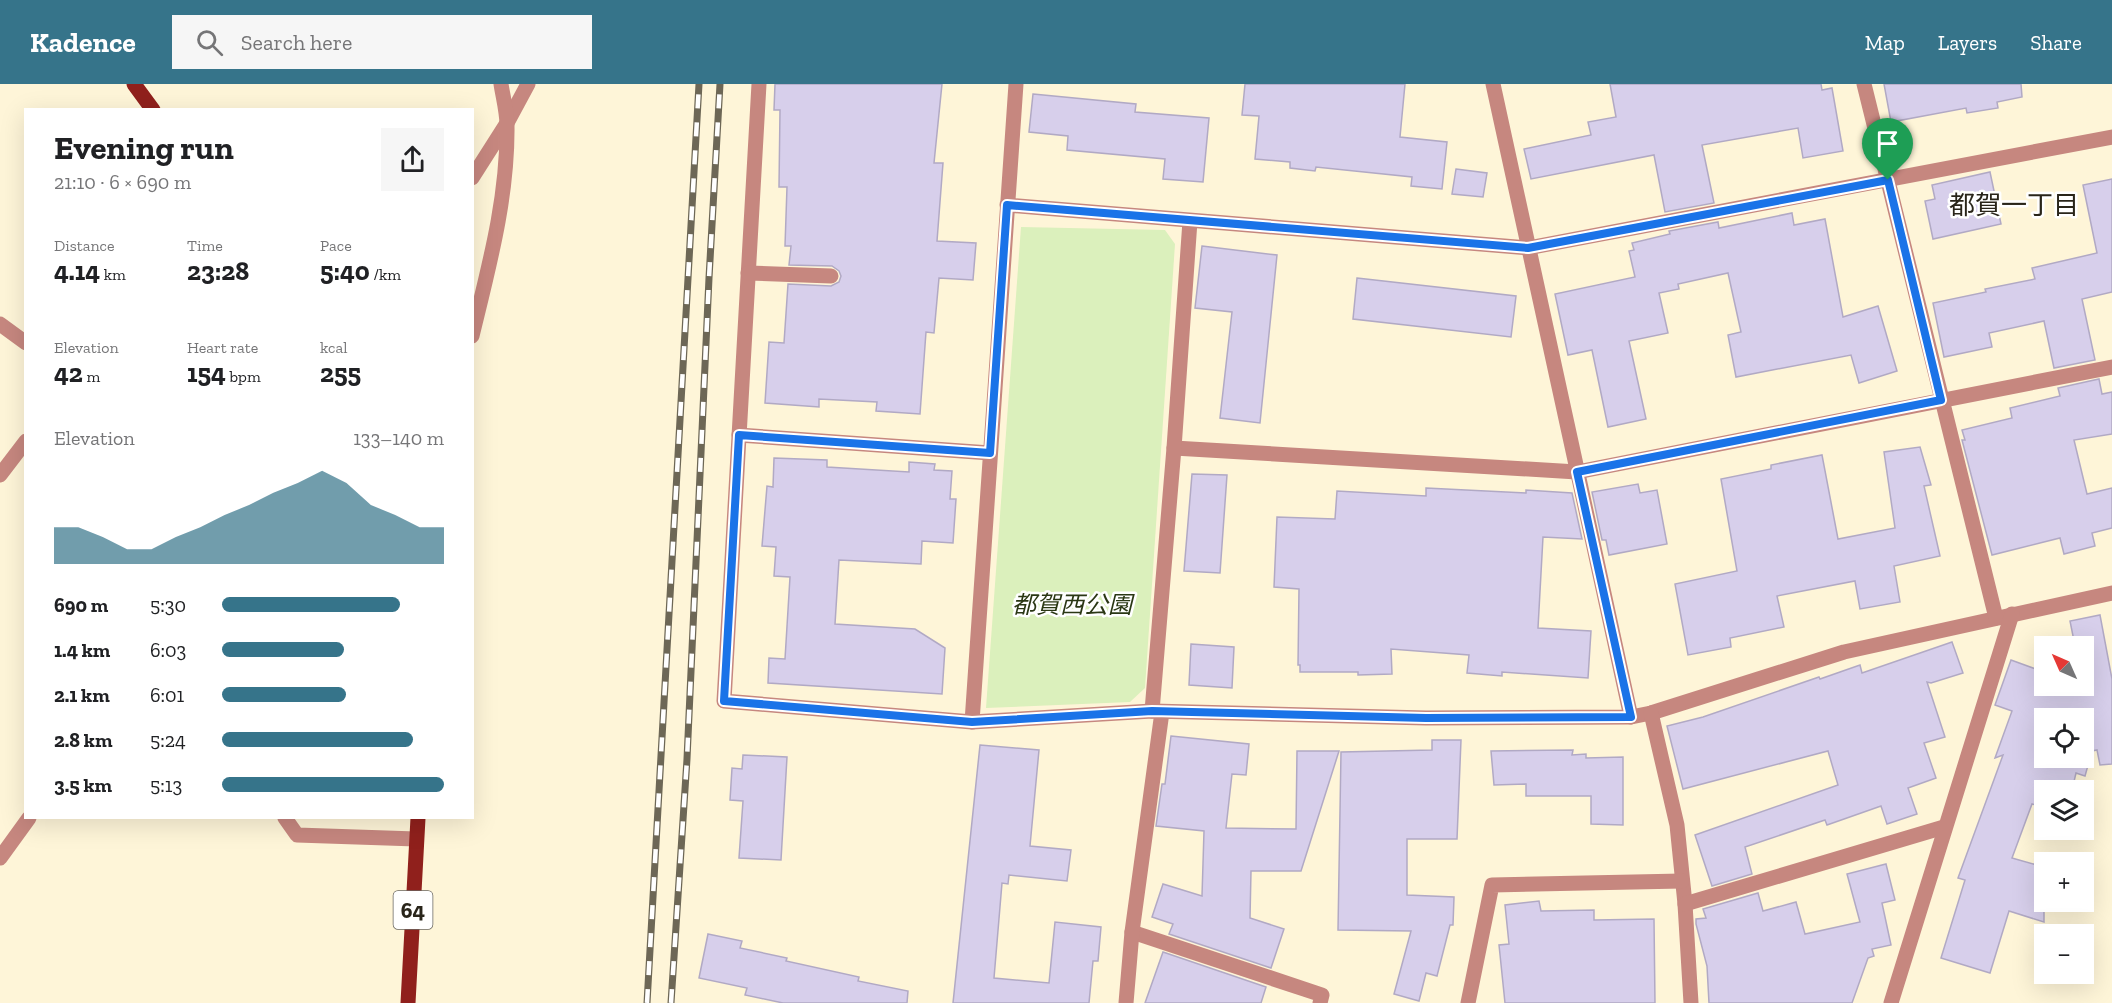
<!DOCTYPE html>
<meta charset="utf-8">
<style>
:root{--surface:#fff;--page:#f6f6f6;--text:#202124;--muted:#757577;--accent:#36748a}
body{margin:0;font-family:"Zilla Slab","Noto Sans JP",serif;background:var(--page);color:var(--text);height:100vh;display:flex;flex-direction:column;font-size:22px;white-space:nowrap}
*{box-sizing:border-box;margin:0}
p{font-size:20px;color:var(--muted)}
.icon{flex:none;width:33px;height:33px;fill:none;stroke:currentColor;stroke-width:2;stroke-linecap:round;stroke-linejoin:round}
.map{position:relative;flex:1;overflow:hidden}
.drawer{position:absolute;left:24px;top:24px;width:450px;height:711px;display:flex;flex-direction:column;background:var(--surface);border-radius:0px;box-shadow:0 6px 24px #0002}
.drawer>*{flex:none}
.needle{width:39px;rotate:315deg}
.fabs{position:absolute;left:2034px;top:552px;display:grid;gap:12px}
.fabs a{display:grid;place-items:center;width:60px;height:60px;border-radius:0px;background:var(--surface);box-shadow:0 6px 24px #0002;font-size:30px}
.pin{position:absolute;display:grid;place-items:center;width:51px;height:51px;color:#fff;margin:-62px -26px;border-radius:50% 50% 50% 0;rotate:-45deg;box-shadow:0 0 6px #0007}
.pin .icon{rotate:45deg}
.round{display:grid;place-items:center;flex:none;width:63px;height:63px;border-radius:0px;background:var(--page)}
.summary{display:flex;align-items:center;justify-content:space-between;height:102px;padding:0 30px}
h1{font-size:33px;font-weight:800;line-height:45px}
.figures{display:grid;grid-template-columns:repeat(3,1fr);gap:9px;height:102px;padding:6px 30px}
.figures div{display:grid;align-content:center}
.figures b{font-size:26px;font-weight:800}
.figures small{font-size:16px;font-weight:400}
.figures p{font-size:16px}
.chart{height:168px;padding:12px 30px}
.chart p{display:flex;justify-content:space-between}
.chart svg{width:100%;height:108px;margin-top:6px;fill:var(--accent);opacity:.7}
ul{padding:0 30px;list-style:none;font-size:20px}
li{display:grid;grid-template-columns:96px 72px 1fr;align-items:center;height:45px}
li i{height:15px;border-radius:8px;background:var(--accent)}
header{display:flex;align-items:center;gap:36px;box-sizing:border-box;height:84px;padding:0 30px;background:var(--accent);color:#fff}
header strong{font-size:28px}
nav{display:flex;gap:33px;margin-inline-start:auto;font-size:21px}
.search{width:420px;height:54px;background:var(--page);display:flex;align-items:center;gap:15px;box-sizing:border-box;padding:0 21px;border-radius:0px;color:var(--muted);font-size:22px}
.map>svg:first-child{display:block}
.green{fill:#dbf0bc}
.building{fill:#d7cfeb;stroke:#b1a9c4;stroke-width:1.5;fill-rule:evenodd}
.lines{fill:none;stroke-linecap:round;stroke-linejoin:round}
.minor{stroke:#c6877f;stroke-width:15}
.major{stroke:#90201c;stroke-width:15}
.rail-casing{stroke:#6d6756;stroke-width:7}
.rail{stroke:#fff;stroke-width:4.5;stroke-dasharray:14;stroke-linecap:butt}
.route-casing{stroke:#fff;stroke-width:12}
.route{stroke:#1a73e8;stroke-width:8}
.labels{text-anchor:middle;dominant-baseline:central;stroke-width:5;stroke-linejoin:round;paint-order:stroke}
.shield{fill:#fff;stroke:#69665f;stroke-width:1.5}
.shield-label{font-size:22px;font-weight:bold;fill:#29251a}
.park-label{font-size:24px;font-style:italic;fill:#2a3714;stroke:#fff}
.neighbourhood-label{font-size:26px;fill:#29251a;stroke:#fff}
</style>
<header>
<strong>Kadence</strong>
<div class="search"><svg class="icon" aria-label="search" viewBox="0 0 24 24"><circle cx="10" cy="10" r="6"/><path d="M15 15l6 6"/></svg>Search here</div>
<nav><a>Map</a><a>Layers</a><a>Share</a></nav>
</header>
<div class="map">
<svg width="2112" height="919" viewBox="0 0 2112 919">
<rect width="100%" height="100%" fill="#fef5d8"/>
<polygon class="green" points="1021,143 1165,146 1175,160 1145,604 1130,618 986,624"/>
<g class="building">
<polygon points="775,0 942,0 934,79 943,79 937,157 976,159 973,196 939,194 934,249 926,248 920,330 876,327 877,318 819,315 819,323 765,319 769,258 784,259 788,200 831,202 839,198 841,192 839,187 832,182 789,181 791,162 785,162 787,103 779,103 780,26 774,26"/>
<polygon points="1245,0 1405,0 1400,53 1447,58 1442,105 1411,102 1412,93 1316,83 1315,87 1290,84 1290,78 1255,75 1259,32 1242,31"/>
<polygon points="1610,0 1821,0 1822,6 1832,4 1843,67 1803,74 1798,44 1702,61 1714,119 1665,128 1654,71 1531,95 1524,65 1591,51 1588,38 1616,33"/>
<polygon points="1884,0 2021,0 2022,13 1997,18 1998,24 1967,29 1966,24 1891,38"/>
<polygon points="1033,10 1136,20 1135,28 1209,34 1203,98 1163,95 1165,75 1067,66 1068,52 1029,48"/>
<polygon points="1456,85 1487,89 1483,113 1452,110"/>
<polygon points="1990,88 2001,140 1933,155 1925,117 1935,115 1932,101"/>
<polygon points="2112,95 2112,208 2082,215 2095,276 2054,284 2044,237 1989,249 1992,263 1944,273 1933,219 1986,208 1985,205 2035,195 2032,184 2097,169 2083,101"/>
<polygon points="1792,129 1794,141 1825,135 1843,233 1878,222 1897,287 1859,299 1851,271 1736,293 1728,251 1741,248 1728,189 1678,200 1679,205 1659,209 1668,249 1629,257 1646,335 1608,343 1592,266 1568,271 1555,210 1635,193 1629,167 1634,166 1632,159 1670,150 1669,147 1718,138 1719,144"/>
<polygon points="1202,162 1277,171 1260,339 1220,334 1232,228 1195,224"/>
<polygon points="1357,194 1516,212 1511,253 1353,235"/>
<polygon points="2099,295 2102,310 2112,308 2112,350 2074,356 2087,410 2112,404 2112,444 2092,449 2095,462 2064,470 2060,454 1992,471 1962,356 1965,356 1962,346 2012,334 2010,324 2060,312 2058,304"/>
<polygon points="1920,363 1931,401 1924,402 1940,472 1894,482 1900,518 1860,525 1855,497 1777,512 1784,543 1730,554 1731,563 1688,571 1675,500 1737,487 1721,395 1771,385 1771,381 1822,371 1838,455 1895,444 1884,368"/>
<polygon points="774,374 827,376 827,383 909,388 909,378 935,380 934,386 952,387 950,415 956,415 953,459 922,457 921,480 839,476 835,540 915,545 945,564 942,610 768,599 769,574 785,575 790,493 774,492 776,463 762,462 767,402 773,403"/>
<polygon points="1192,390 1227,391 1220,489 1184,487"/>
<polygon points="1638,400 1640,409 1657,406 1667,460 1609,471 1606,456 1602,456 1592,408"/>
<polygon points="1426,404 1526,409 1526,406 1572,409 1582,455 1543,453 1538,544 1591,547 1588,594 1502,588 1502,592 1467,589 1469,571 1391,565 1392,590 1358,591 1358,588 1300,588 1300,581 1298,581 1299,505 1274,503 1277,433 1335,435 1337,407 1426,412"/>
<path d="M2100 531 2112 595V680L2100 681 2097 666 2092 667 2085 692 2076 689 2072 706H2044V723L2032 720 2012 774 2044 783V838L2009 827 1990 889 1941 874 1965 796 1958 794 2003 671 1995 674 2012 627 1995 621 2011 576 2044 588V602H2083L2084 562H2075L2070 537ZM2044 634H2084V674H2044Z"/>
<polygon points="1952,558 1963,589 1931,599 1927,598 1945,653 1924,659 1936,694 1908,704 1917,730 1887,740 1881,722 1827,741 1825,736 1745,763 1752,790 1712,802 1695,751 1838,701 1828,667 1683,705 1667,642 1703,633 1819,593 1820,595 1860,581 1862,589"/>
<polygon points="1191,560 1234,563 1232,604 1189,601"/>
<polygon points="1171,652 1249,660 1246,691 1232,690 1226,744 1296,745 1297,667 1339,667 1301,787 1251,787 1250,834 1284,845 1271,884 1169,850 1173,840 1152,833 1163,800 1202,812 1204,747 1156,742 1162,700 1165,700"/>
<polygon points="1432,656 1461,656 1457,755 1407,755 1407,811 1454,813 1453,841 1450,841 1437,892 1426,889 1419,917 1394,910 1411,847 1338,846 1341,668 1432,666"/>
<polygon points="980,661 1039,666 1030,762 1071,766 1067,797 1009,791 1008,800 1002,799 994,894 1049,899 1055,838 1101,843 1098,877 1093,877 1089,919 953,919"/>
<polygon points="1573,666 1572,671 1586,670 1586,674 1623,673 1623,741 1591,740 1591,712 1526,712 1526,700 1494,701 1491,667"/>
<polygon points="743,671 787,673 781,776 739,774 743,717 730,716 732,684 742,685"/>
<polygon points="1886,780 1895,816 1882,819 1891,861 1872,865 1874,872 1868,874 1852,919 1709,919 1707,882 1696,840 1696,835 1706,834 1703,825 1758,809 1763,827 1796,818 1805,850 1860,838 1847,790"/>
<polygon points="1539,817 1541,827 1594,826 1594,836 1654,835 1655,919 1505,919 1499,861 1509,860 1505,821"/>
<polygon points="708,850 742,857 740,864 787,874 786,877 859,893 858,897 908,907 907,919 783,919 745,911 747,904 699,894"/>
<polygon points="1163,868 1266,903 1261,919 1145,919"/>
</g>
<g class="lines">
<g class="minor">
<polyline points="759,0 724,617 972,638 1152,627 1426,634 1631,633 1651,629 1844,568 2112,509"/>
<polyline points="1493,0 1631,633"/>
<polyline points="1864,0 1996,534"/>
<polyline points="472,94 507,39 528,0"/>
<polyline points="1007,121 1528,164 2112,53"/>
<polyline points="748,189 831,192"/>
<polyline points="0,240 26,259"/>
<path d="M472 252C489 182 508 113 507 41 507 28 503 13 501 0"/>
<polyline points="739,351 990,369"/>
<polyline points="1174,364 1577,388 2112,283"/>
<polyline points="0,391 26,357"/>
<polyline points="1152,627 1174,364 1190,137"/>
<polyline points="1651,629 1677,741 1685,820 1691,919"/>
<polyline points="972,638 1016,0"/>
<polyline points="285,734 297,751 416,755"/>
<polyline points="0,774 29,734"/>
<polyline points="1685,820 1944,743"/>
<polyline points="1132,848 1322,911 1320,919"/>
<polyline points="1126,919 1132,848 1162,628"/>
<polyline points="1468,919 1492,801 1682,797"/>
<polyline points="1891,919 2012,530"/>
</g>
<g class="major">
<polyline points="134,0 153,26"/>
<polyline points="408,919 418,734"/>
</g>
<g class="rail-casing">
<g id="rail">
<polyline points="647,919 699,0"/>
<polyline points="671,919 687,675 709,194 720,0"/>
</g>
</g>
<use href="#rail" class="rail"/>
</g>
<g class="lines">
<g class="route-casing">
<polygon id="route" points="1888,96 1941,316 1577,388 1631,633 1426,634 1152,627 972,638 724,617 739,351 990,369 1007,121 1528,164"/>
</g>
<use href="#route" class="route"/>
</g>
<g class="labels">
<rect class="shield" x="393.5" y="807" width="39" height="38" rx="4.5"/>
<g class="shield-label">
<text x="413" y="826">64</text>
</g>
<g class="park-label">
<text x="1072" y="520">都賀西公園</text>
</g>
<g class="neighbourhood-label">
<text x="2014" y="121">都賀一丁目</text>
</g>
</g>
</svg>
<div class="fabs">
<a><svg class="needle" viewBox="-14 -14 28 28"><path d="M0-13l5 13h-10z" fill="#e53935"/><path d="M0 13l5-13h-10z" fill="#757577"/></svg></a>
<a><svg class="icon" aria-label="locate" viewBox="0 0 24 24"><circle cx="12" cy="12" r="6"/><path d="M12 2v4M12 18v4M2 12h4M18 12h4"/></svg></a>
<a><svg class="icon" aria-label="layers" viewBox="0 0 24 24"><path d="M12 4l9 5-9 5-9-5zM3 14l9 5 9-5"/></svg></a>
<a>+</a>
<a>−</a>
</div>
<div class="pin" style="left:1888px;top:96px;background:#1e9e55"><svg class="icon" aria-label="arrive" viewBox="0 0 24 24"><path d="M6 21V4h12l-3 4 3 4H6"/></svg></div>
<section class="drawer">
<div class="summary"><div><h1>Evening run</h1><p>21:10 · 6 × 690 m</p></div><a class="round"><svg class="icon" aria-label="share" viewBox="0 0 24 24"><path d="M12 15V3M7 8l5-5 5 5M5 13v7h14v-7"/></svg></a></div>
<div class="figures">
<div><p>Distance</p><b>4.14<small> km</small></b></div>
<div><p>Time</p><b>23:28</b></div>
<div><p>Pace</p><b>5:40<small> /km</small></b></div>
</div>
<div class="figures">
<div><p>Elevation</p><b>42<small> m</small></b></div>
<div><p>Heart rate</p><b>154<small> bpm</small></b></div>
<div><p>kcal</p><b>255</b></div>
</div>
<div class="chart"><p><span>Elevation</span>133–140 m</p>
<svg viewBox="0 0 160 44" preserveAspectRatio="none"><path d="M0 44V29L10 29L20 33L30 38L40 38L50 33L60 29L70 24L80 20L90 15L100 11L110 6L120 11L130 20L140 24L150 29L160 29V44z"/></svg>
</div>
<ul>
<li><b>690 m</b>5:30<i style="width:80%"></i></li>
<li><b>1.4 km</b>6:03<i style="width:55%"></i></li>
<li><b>2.1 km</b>6:01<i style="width:56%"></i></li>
<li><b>2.8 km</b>5:24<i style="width:86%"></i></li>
<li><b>3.5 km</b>5:13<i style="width:100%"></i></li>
</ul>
</section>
</div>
